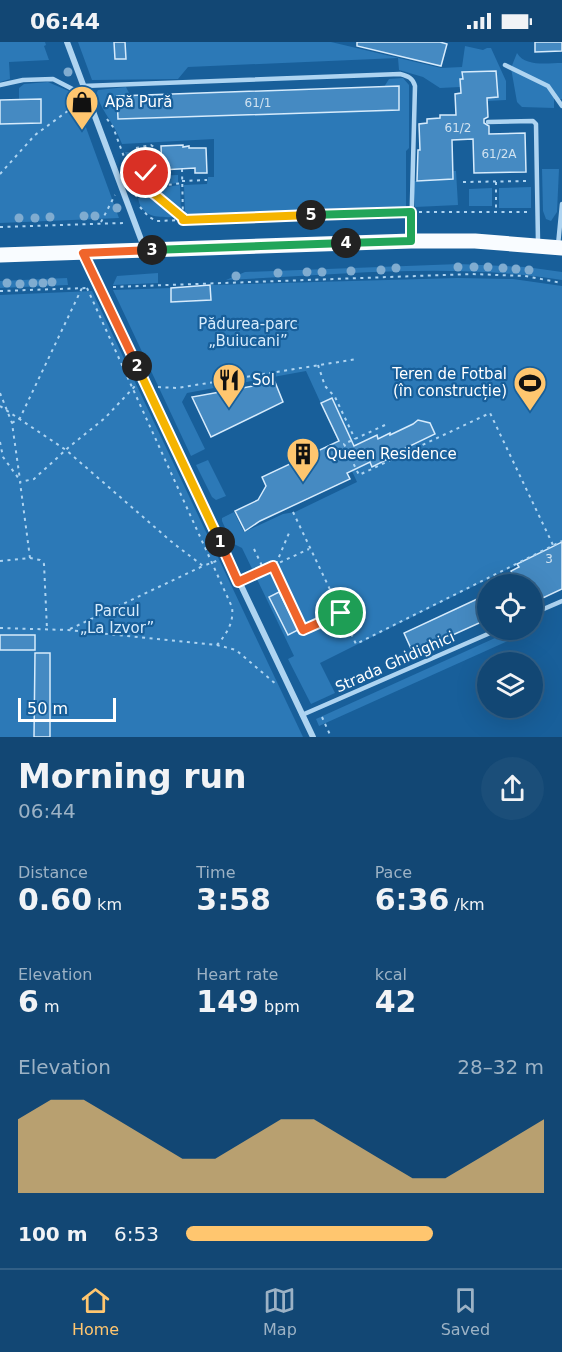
<!DOCTYPE html>
<meta charset="utf-8">
<style>
:root{--surface:#124774;--page:#1b4e79;--text:#f1f3f6;--muted:#9cb2c5;--line:#315f86;--accent:#ffc66f}
body{margin:0;font-family:"DejaVu Sans",sans-serif;background:var(--page);color:var(--text);height:100vh;display:flex;flex-direction:column;font-size:22px;white-space:nowrap}
*{box-sizing:border-box;margin:0}
p{font-size:20px;color:var(--muted)}
.icon{flex:none;width:33px;height:33px;fill:none;stroke:currentColor;stroke-width:2;stroke-linecap:round;stroke-linejoin:round}
.map{position:relative;height:695px;overflow:hidden}
.sheet{display:flex;flex-direction:column;background:var(--surface);flex:1}
.sheet>*{flex:none}
.controls{position:absolute;left:477px;top:532px;display:grid;gap:12px}
.controls a{display:grid;place-items:center;width:66px;height:66px;border-radius:50%;background:var(--surface);box-shadow:0 6px 24px #0002,0 0 0 2px var(--line);font-size:30px}
.scale{position:absolute;left:18px;bottom:15px;width:98px;box-sizing:border-box;padding-left:6px;border:3px solid #fff;border-top:0;font-size:16px;line-height:21px;white-space:nowrap;color:#fff;-webkit-text-stroke:4px #185f9a;paint-order:stroke}
.pin{position:absolute;display:grid;place-items:center;width:51px;height:51px;color:#fff;margin:-26px;border:3px solid #fff;border-radius:50%;box-shadow:0 2px 6px #0007}
.km{position:absolute;width:30px;height:30px;margin:-15px;border-radius:50%;background:#222;color:#fff;font-size:16px;line-height:30px;text-align:center}
.round{display:grid;place-items:center;flex:none;width:63px;height:63px;border-radius:32px;background:var(--page)}
.summary{display:flex;align-items:center;justify-content:space-between;height:102px;padding:0 18px}
h1{font-size:33px;font-weight:800;line-height:45px}
.figures{display:grid;grid-template-columns:repeat(3,1fr);gap:9px;height:102px;padding:6px 18px}
.figures div{display:grid;align-content:center}
.figures b{font-size:30px;font-weight:800}
.figures small{font-size:16px;font-weight:400}
.figures p{font-size:16px}
.chart{height:168px;padding:12px 18px}
.chart p{display:flex;justify-content:space-between}
.chart svg{width:100%;height:108px;margin-top:6px;fill:var(--accent);opacity:.7}
ul{padding:0 18px;list-style:none;font-size:20px}
li{display:grid;grid-template-columns:96px 72px 1fr;align-items:center;height:45px}
li i{height:15px;border-radius:8px;background:var(--accent)}
.status{display:flex;justify-content:space-between;align-items:center;height:42px;padding:0 30px;background:var(--surface);direction:ltr}
.status svg{height:16px;fill:currentColor}
.menu{display:flex;justify-content:space-around;align-items:center;height:84px;border-top:2px solid var(--line);background:var(--surface);font-size:16px;color:var(--muted)}
.menu a{display:grid;justify-items:center;gap:3px}
.menu .selected{color:var(--accent)}
.map>svg:first-child{display:block}
.green{fill:#2c79b7}
.building{fill:#458ac2;stroke:#d6ebfc;stroke-width:1.5}
.lines{fill:none;stroke-linecap:round;stroke-linejoin:round}
.path{stroke:#aed4f1;stroke-width:2;stroke-dasharray:3 4.5;stroke-linecap:butt}
.lane{stroke:#aed4f1;stroke-width:4.5}
.street{stroke:#aed4f1;stroke-width:6}
.primary{stroke:#f9fcff;stroke-width:15}
.tree{fill:#80acd0}
.split-1-casing{stroke:#fff;stroke-width:12}
.split-2-casing{stroke:#fff;stroke-width:12}
.split-3-casing{stroke:#fff;stroke-width:12}
.split-4-casing{stroke:#fff;stroke-width:12}
.split-5-casing{stroke:#fff;stroke-width:12}
.split-6-casing{stroke:#fff;stroke-width:12}
.split-1{stroke:#f0652b;stroke-width:8}
.split-2{stroke:#f5b400;stroke-width:8}
.split-3{stroke:#f0652b;stroke-width:8}
.split-4{stroke:#22a559;stroke-width:8}
.split-5{stroke:#22a559;stroke-width:8}
.split-6{stroke:#f5b400;stroke-width:8}
.labels{text-anchor:middle;dominant-baseline:central;stroke-width:4.5;stroke-linejoin:round;paint-order:stroke}
.number-label{font-size:12px;fill:#d0e2f0}
.poi-label{font-size:15px;fill:#fff;stroke:#185f9a;text-anchor:start}
.park-label{font-size:15px;fill:#d6ebfc;stroke:#185f9a}
.street-label{font-size:15px;fill:#fff;stroke:#185f9a}
</style>
<div class="status"><b>06:44</b><svg viewBox="0 0 49 12"><path d="M0 12V9h3v3zM5 12V6h3v6zM10 12V3h3v9zM15 12V0h3v12zM26 1h20v11H26zM47 4h2v5h-2z"/></svg></div>
<div class="map">
<svg width="562" height="695" viewBox="0 0 562 695">
<rect width="100%" height="100%" fill="#185f9a"/>
<g class="green">
<polygon points="0,0 45,0 46,3 44,4 49,18 9,20 10,37 0,40"/>
<polygon points="78,0 331,0 441,26 462,25 465,4 483,8 487,6 491,6 506,39 506,58 487,59 487,56 498,55 496,29 463,30 463,37 460,37 460,45 440,46 423,35 399,28 398,16 188,25 178,37 92,38"/>
<path d="M517 11C525 25 547 21 562 21V57H554V66L522 65 517 60 511 26Z"/>
<path d="M403 36 409 43V106L406 109V166L185 175 184 143 207 142 208 135H214V97L122 102C115 83 103 71 96 52L98 48 126 45 130 53 117 54 118 77 399 68 398 45H384L389 37Z"/>
<polygon points="48,40 71,50 80,69 119,176 0,181 0,82 41,81 41,57 19,58 19,46 24,42"/>
<path d="M125 110H133C142 117 139 127 134 135Z"/>
<polygon points="542,127 559,127 557,170 551,179 546,177 543,169"/>
<polygon points="453,129 456,129 458,163 415,165 413,137 414,139 453,137"/>
<polygon points="178,133 178,141 150,144 150,134"/>
<polygon points="180,143 181,172 150,147"/>
<polygon points="531,145 531,166 499,166 499,146"/>
<polygon points="492,146 492,164 469,164 469,147"/>
<path d="M150 151 179 175C162 175 142 178 138 156H150Z"/>
<path d="M459 222 526 225 562 230V238C451 220 337 233 226 238L245 230Z"/>
<polygon points="158,231 158,241 113,243 117,234"/>
<polygon points="67,236 68,243 0,246 0,239"/>
<polygon points="458,236 513,237 562,244 562,503 504,529 320,621 335,651 311,662 288,617 294,614 242,506 232,501 222,479 222,476 234,470 244,490 283,472 295,470 357,440 306,329 187,351 182,360 205,407 191,414 113,248 171,246 172,260 210,258 210,243"/>
<polygon points="92,249 303,695 0,695 0,253"/>
<polygon points="208,418 226,454 216,458 212,455 196,423"/>
<polygon points="513,588 532,588 319,684 316,677"/>
</g>
<g class="building">
<polygon points="114,0 125,0 126,17 115,17"/>
<polygon points="357,0 440,0 447,2 441,24 357,4"/>
<polygon points="535,0 562,0 562,9 535,10"/>
<polygon points="496,29 498,55 487,56 488,75 484,77 484,81 489,84 489,92 525,91 526,130 474,131 473,97 452,98 453,137 417,139 418,108 420,108 419,82 427,81 427,77 440,76 440,73 456,73 455,52 461,51 460,37 463,37 462,30"/>
<polygon points="399,44 399,68 118,77 117,54"/>
<polygon points="41,57 41,81 0,82 0,58"/>
<polygon points="183,103 183,105 189,104 189,106 206,106 207,131 195,131 195,126 162,128 161,104"/>
<polygon points="210,243 211,258 171,260 171,246"/>
<polygon points="275,340 283,360 211,395 192,355"/>
<polygon points="332,356 354,404 377,393 378,397 390,391 390,393 413,382 418,378 430,381 435,392 387,415 388,417 372,425 370,420 347,431 350,437 260,479 245,489 235,469 258,458 266,444 262,435 339,399 321,361"/>
<polygon points="562,500 562,547 532,561 532,543 517,543 511,529 519,525 517,522"/>
<polygon points="279,550 298,588 288,593 269,555"/>
<polygon points="488,552 488,577 413,611 404,591"/>
<rect x="0" y="593" width="35" height="15"/>
<polygon points="35,611 50,611 50,695 34,695"/>
</g>
<g class="lines">
<g class="path">
<polyline points="107,77 113,85 137,150 136,155"/>
<polyline points="136,106 151,103 155,106 156,128 142,139"/>
<polyline points="182,127 183,178"/>
<polyline points="0,132 35,93 80,60"/>
<polyline points="182,139 207,138"/>
<polyline points="463,140 530,139"/>
<polyline points="496,140 496,170"/>
<polyline points="147,146 183,176"/>
<polyline points="139,147 182,141"/>
<polyline points="138,148 146,131"/>
<polyline points="140,165 149,175 157,179 405,170"/>
<polyline points="419,170 528,170"/>
<polyline points="101,180 115,153"/>
<polyline points="0,185 124,181 123,178"/>
<polyline points="113,245 472,232 525,234 562,241"/>
<path d="M87 246 232 565C234 581 227 591 217 603"/>
<polyline points="0,249 87,246"/>
<polyline points="318,323 325,344 335,355 355,397"/>
<polyline points="158,345 177,346 357,317"/>
<polyline points="0,351 12,381 20,438"/>
<polyline points="0,364 66,408 173,501 203,524 219,518"/>
<polyline points="12,381 20,376 82,246"/>
<polyline points="385,383 344,402 359,433 490,371 553,503"/>
<polyline points="0,400 3,415 19,437"/>
<polyline points="293,470 356,602 562,499"/>
<polyline points="254,507 264,528"/>
<polyline points="30,516 20,440 34,437 69,405 105,376 136,343"/>
<polyline points="0,519 30,516 40,518 44,522 47,587"/>
<polyline points="276,522 289,491"/>
<polyline points="273,524 303,588 341,571"/>
<polyline points="246,536 309,507"/>
<polyline points="0,586 68,588 217,603 236,608 277,643"/>
<polyline points="70,587 203,524"/>
<polyline points="322,675 331,695"/>
</g>
<g class="lane">
<polyline points="505,23 548,44 562,64"/>
<polyline points="0,43 23,38 53,37 88,55"/>
<path d="M83 44 400 32C408 34 413 36 415 44L411 196"/>
<polyline points="488,80 533,79 536,82 538,200"/>
<polyline points="558,203 562,162"/>
<polyline points="532,572 562,559"/>
<polyline points="302,673 497,588"/>
</g>
<g class="street">
<polyline points="67,0 145,208"/>
<polyline points="83,211 313,695"/>
</g>
<polyline class="primary" points="0,213 411,199 475,199 562,206"/>
</g>
<g class="tree">
<circle cx="68" cy="30" r="4.5"/>
<circle cx="117" cy="166" r="4.5"/>
<circle cx="84" cy="174" r="4.5"/>
<circle cx="95" cy="174" r="4.5"/>
<circle cx="50" cy="175" r="4.5"/>
<circle cx="19" cy="176" r="4.5"/>
<circle cx="35" cy="176" r="4.5"/>
<circle cx="458" cy="225" r="4.5"/>
<circle cx="474" cy="225" r="4.5"/>
<circle cx="488" cy="225" r="4.5"/>
<circle cx="396" cy="226" r="4.5"/>
<circle cx="503" cy="226" r="4.5"/>
<circle cx="516" cy="227" r="4.5"/>
<circle cx="381" cy="228" r="4.5"/>
<circle cx="529" cy="228" r="4.5"/>
<circle cx="351" cy="229" r="4.5"/>
<circle cx="307" cy="230" r="4.5"/>
<circle cx="322" cy="230" r="4.5"/>
<circle cx="278" cy="231" r="4.5"/>
<circle cx="236" cy="234" r="4.5"/>
<circle cx="52" cy="240" r="4.5"/>
<circle cx="7" cy="241" r="4.5"/>
<circle cx="33" cy="241" r="4.5"/>
<circle cx="43" cy="241" r="4.5"/>
<circle cx="20" cy="242" r="4.5"/>
</g>
<g class="lines">
<g class="split-1-casing">
<polyline id="split-1" points="220,500 238,540 273,524 303,588 341,571"/>
</g>
<g class="split-2-casing">
<polyline id="split-2" points="137,324 220,500"/>
</g>
<g class="split-3-casing">
<polyline id="split-3" points="137,324 83,211 152,208"/>
</g>
<g class="split-4-casing">
<polyline id="split-4" points="152,208 346,201"/>
</g>
<g class="split-5-casing">
<polyline id="split-5" points="311,173 411,170 411,199 346,201"/>
</g>
<g class="split-6-casing">
<polyline id="split-6" points="146,131 139,147 147,146 183,176 183,178 311,173"/>
</g>
<use href="#split-1" class="split-1"/>
<use href="#split-2" class="split-2"/>
<use href="#split-3" class="split-3"/>
<use href="#split-4" class="split-4"/>
<use href="#split-5" class="split-5"/>
<use href="#split-6" class="split-6"/>
</g>
<defs>
<g id="shop-pin" transform="scale(1.725)"><path d="M0 17L-7.5 6A9.5 9.5 0 1 1 7.5 6Z" fill="#ffc66f" stroke="#185f9a"/><path d="M-5-2.5h2.3a2.7 3.5 0 0 1 5.4 0H5L5.5 6h-11ZM-1.5-2.5h3a1.5 2.3 0 0 0-3 0Z" fill="#111"/></g>
<g id="restaurant-pin" transform="scale(1.725)"><path d="M0 17L-7.5 6A9.5 9.5 0 1 1 7.5 6Z" fill="#ffc66f" stroke="#185f9a"/><path d="M-5-6h1v4h1v-4h1v4h1v-4h1v5L-1.5 .5V6h-2V.5L-5-1ZM5-6V6H3V1.5H1.5Q1.5-4 5-6Z" fill="#111"/></g>
<g id="stadium-pin" transform="scale(1.725)"><path d="M0 17L-7.5 6A9.5 9.5 0 1 1 7.5 6Z" fill="#ffc66f" stroke="#185f9a"/><path d="M0-5a6.5 5 0 1 0 0 10a6.5 5 0 1 0 0-10ZM-3.5-1.8h7v3.6h-7Z" fill="#111"/></g>
<g id="building-pin" transform="scale(1.725)"><path d="M0 17L-7.5 6A9.5 9.5 0 1 1 7.5 6Z" fill="#ffc66f" stroke="#185f9a"/><path d="M-4-6H4V6H1V3H-1V6H-4ZM-2.5-4.3h1.7v1.8h-1.7ZM.8-4.3h1.7v1.8H.8ZM-2.5-1h1.7V.8h-1.7ZM.8-1h1.7V.8H.8Z" fill="#111"/></g>
</defs>
<g fill-rule="evenodd">
<use href="#shop-pin" x="82" y="60"/>
<use href="#restaurant-pin" x="229" y="338"/>
<use href="#stadium-pin" x="530" y="341"/>
<use href="#building-pin" x="303" y="412"/>
</g>
<g class="labels">
<g class="number-label">
<text x="258" y="61">61/1</text>
<text x="458" y="86">61/2</text>
<text x="499" y="112">61/2A</text>
<text x="549" y="517">3</text>
</g>
<g class="poi-label">
<text x="105" y="60">Apă Pură</text>
<text x="507" y="332" text-anchor="end">Teren de Fotbal<tspan x="507" dy="17">(în construcție)</tspan></text>
<text x="252" y="338">Sol</text>
<text x="326" y="412">Queen Residence</text>
</g>
<g class="park-label">
<text x="248" y="282">Pădurea-parc<tspan x="248" dy="17">„Buiucani”</tspan></text>
<text x="117" y="569">Parcul<tspan x="117" dy="17">„La Izvor”</tspan></text>
</g>
<g class="street-label">
<text transform="translate(395 620) rotate(-24)">Strada Ghidighici</text>
</g>
</g>
</svg>
<div class="controls">
<a><svg class="icon" aria-label="locate" viewBox="0 0 24 24"><circle cx="12" cy="12" r="6"/><path d="M12 2v4M12 18v4M2 12h4M18 12h4"/></svg></a>
<a><svg class="icon" aria-label="layers" viewBox="0 0 24 24"><path d="M12 4l9 5-9 5-9-5zM3 14l9 5 9-5"/></svg></a>
</div>
<div class="scale">50 m</div>
<div class="pin" style="left:341px;top:571px;background:#1e9e55"><svg class="icon" aria-label="arrive" viewBox="0 0 24 24"><path d="M6 21V4h12l-3 4 3 4H6"/></svg></div>
<div class="pin" style="left:146px;top:131px;background:#d93025"><svg class="icon" aria-label="check" viewBox="0 0 24 24"><path d="M5 12l5 5 9-10"/></svg></div>
<b class="km" style="left:220px;top:500px">1</b>
<b class="km" style="left:137px;top:324px">2</b>
<b class="km" style="left:152px;top:208px">3</b>
<b class="km" style="left:346px;top:201px">4</b>
<b class="km" style="left:311px;top:173px">5</b>
</div>
<section class="sheet">
<div class="summary"><div><h1>Morning run</h1><p>06:44</p></div><a class="round"><svg class="icon" aria-label="share" viewBox="0 0 24 24"><path d="M12 15V3M7 8l5-5 5 5M5 13v7h14v-7"/></svg></a></div>
<div class="figures">
<div><p>Distance</p><b>0.60<small> km</small></b></div>
<div><p>Time</p><b>3:58</b></div>
<div><p>Pace</p><b>6:36<small> /km</small></b></div>
</div>
<div class="figures">
<div><p>Elevation</p><b>6<small> m</small></b></div>
<div><p>Heart rate</p><b>149<small> bpm</small></b></div>
<div><p>kcal</p><b>42</b></div>
</div>
<div class="chart"><p><span>Elevation</span>28–32 m</p>
<svg viewBox="0 0 160 44" preserveAspectRatio="none"><path d="M0 44V14L10 6L20 6L30 14L40 22L50 30L60 30L70 22L80 14L90 14L100 22L110 30L120 38L130 38L140 30L150 22L160 14V44z"/></svg>
</div>
<ul>
<li><b>100 m</b>6:53<i style="width:69%"></i></li>
</ul>
</section>
<nav class="menu">
<a class="selected"><svg class="icon" aria-label="home" viewBox="0 0 24 24"><path d="M3 11l9-7 9 7M6 9v11h12V9"/></svg>Home</a>
<a><svg class="icon" aria-label="map" viewBox="0 0 24 24"><path d="M3 6l6-2 6 2 6-2v14l-6 2-6-2-6 2zM9 4v14M15 6v14"/></svg>Map</a>
<a><svg class="icon" aria-label="saved" viewBox="0 0 24 24"><path d="M7 4h10v16l-5-4-5 4z"/></svg>Saved</a>
</nav>
